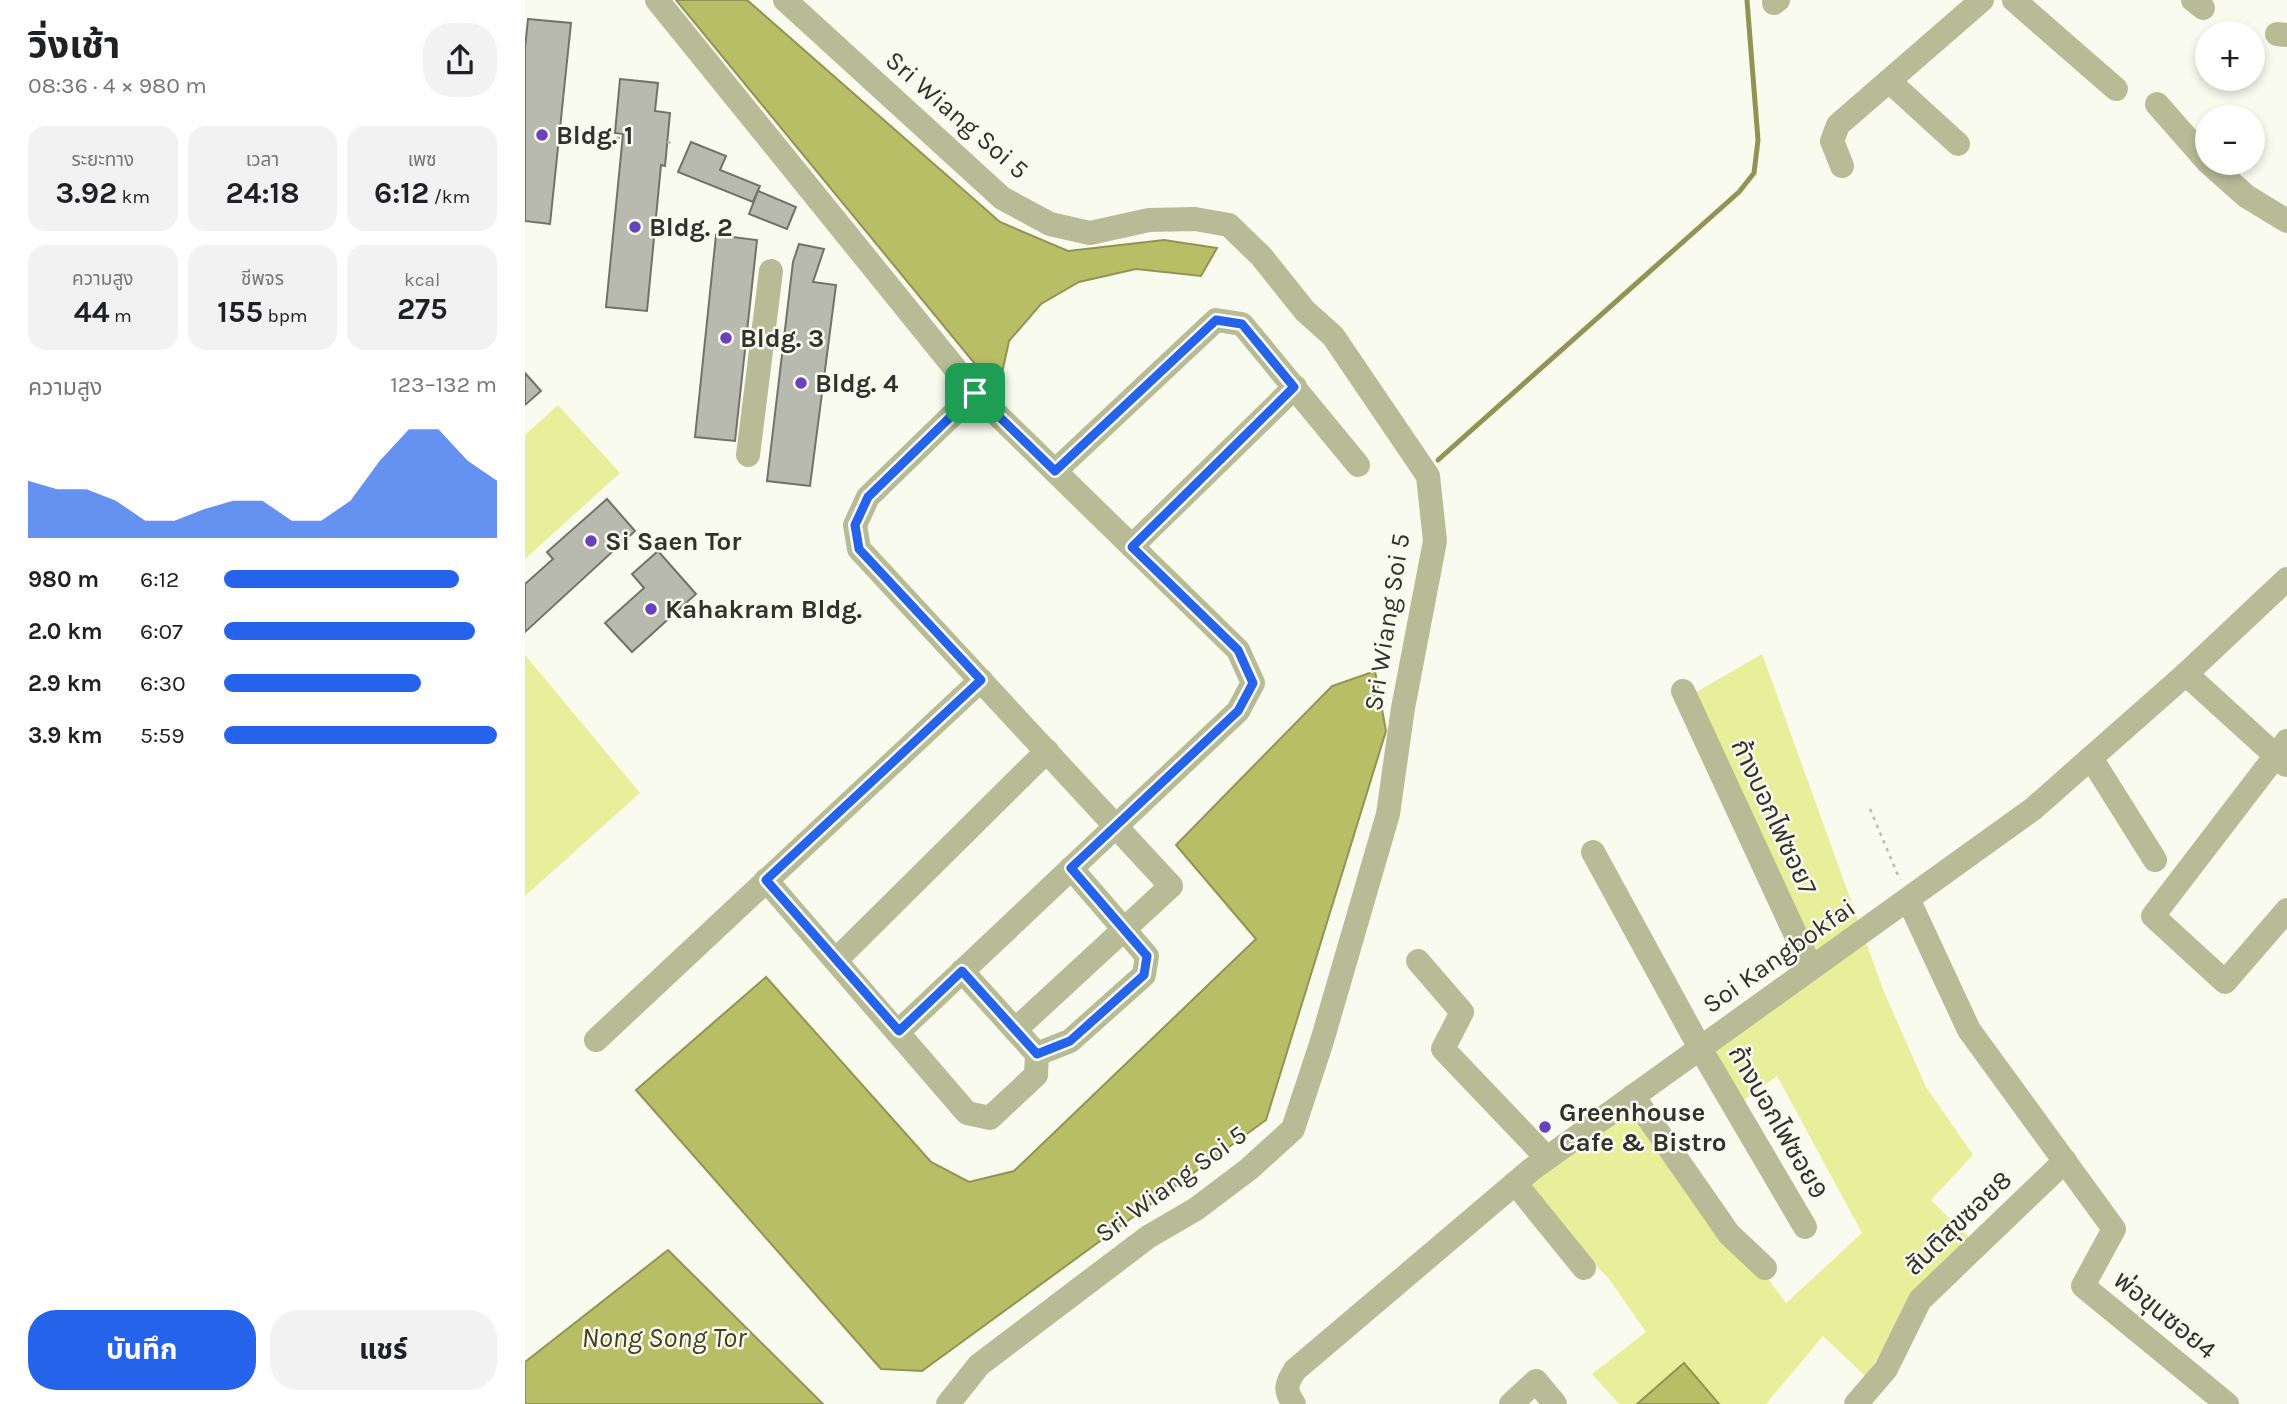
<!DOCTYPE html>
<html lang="th">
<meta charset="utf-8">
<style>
:root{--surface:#fff;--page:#f2f2f2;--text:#202124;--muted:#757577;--accent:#2563eb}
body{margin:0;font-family:Karla,"Noto Sans Thai",sans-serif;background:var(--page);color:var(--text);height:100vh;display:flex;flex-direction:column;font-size:26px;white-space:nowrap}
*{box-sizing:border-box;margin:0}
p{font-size:23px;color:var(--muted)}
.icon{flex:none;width:38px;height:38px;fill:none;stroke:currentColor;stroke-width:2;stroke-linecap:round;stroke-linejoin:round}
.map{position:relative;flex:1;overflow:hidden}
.side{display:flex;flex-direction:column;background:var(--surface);width:525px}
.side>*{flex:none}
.controls{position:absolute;left:1670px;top:21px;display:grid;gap:14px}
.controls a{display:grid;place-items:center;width:70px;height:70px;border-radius:50%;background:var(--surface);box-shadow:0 4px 10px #0003;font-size:35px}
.pin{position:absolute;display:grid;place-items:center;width:60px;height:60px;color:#fff;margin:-30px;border-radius:14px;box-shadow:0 4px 10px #0006}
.round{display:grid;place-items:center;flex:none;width:74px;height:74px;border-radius:28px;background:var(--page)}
.headline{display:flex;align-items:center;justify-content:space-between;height:119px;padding:0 28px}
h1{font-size:38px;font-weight:700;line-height:52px}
.stats{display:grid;grid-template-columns:repeat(3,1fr);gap:10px;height:119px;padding:7px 28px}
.stats div{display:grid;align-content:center;border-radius:18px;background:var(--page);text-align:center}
.stats b{font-size:30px;font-weight:700}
.stats small{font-size:19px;font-weight:400}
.stats p{font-size:19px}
.chart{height:196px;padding:14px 28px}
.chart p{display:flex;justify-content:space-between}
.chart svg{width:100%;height:126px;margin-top:7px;fill:var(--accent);opacity:.7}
.cta{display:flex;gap:14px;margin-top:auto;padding:14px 28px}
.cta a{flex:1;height:80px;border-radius:28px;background:var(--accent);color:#fff;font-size:28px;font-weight:700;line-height:80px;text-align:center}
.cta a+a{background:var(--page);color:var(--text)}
ul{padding:0 28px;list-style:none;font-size:23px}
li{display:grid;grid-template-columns:112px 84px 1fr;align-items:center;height:52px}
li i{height:18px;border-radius:9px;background:var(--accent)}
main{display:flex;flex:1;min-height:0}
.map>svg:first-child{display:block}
.green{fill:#e7ef9b}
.water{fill:#b8be65;stroke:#909454;stroke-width:2}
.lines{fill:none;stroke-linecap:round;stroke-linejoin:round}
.stream{stroke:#909454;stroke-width:5}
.building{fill:#b9baaf;stroke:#717268;stroke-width:2}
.path{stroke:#babbb2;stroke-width:2.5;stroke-dasharray:3.5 5;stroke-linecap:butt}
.minor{stroke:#b7bb96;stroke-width:24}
.route-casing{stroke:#fff;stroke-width:14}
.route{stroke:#2563eb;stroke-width:9}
.poi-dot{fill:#6742ba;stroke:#fafbef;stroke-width:2.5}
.labels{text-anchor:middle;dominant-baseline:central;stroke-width:5;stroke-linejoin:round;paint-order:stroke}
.street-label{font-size:26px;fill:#31312d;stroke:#fafbef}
.poi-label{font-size:26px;font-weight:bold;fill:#31312d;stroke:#fafbef;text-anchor:start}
.water-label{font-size:28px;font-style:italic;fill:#3f421c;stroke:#fafbef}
</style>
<main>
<section class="side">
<div class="headline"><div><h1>วิ่งเช้า</h1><p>08:36 · 4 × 980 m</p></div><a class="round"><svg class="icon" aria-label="share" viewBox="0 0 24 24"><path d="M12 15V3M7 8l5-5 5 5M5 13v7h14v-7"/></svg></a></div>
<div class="stats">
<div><p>ระยะทาง</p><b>3.92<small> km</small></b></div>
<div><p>เวลา</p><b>24:18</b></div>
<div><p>เพซ</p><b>6:12<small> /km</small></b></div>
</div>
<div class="stats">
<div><p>ความสูง</p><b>44<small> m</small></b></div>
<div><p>ชีพจร</p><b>155<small> bpm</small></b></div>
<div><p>kcal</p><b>275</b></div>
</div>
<div class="chart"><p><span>ความสูง</span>123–132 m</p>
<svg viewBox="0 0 160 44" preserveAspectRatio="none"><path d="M0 44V24L10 27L20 27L30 31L40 38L50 38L60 34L70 31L80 31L90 38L100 38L110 31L120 17L130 6L140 6L150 17L160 24V44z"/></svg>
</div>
<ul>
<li><b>980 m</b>6:12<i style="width:86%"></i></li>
<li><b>2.0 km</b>6:07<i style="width:92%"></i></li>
<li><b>2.9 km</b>6:30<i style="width:72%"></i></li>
<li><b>3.9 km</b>5:59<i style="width:100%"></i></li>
</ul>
<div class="cta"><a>บันทึก</a><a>แชร์</a></div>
</section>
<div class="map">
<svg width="1762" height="1404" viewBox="0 0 1762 1404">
<rect width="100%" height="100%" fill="#fafbef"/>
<g class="green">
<polygon points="33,405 95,473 0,559 0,435"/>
<polygon points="1237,654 1359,992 1401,1087 1448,1155 1406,1200 1452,1245 1395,1300 1340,1376 1298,1336 1241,1404 1094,1404 1067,1374 1121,1332 1084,1279 990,1183 1108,1096 1261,1303 1337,1233 1252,1076 1209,1107 1175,1048 1286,967 1161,698"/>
<polygon points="0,655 115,793 0,896"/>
</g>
<g class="water">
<polygon points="151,0 222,0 475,222 543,251 639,240 692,248 676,276 611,269 554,282 516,304 484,341 473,392"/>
<polygon points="850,671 861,731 741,1120 397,1371 356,1369 111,1090 241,977 406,1162 444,1182 489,1171 731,939 651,845 807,686"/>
<polygon points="143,1250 298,1404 0,1404 0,1362"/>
<polygon points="1159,1363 1194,1404 1112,1404"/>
</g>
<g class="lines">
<polyline class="stream" points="913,460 1214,192 1229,173 1233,140 1222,0"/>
</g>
<g class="building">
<polygon points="3,19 46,23 25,224 0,221 0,48"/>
<polygon points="95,79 133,83 130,111 145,113 140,166 136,165 122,311 81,307 98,134 90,133"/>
<polygon points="166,142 201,156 195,170 235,186 228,202 153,172"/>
<polygon points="233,191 271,207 262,229 224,214"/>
<polygon points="191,235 232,240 210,441 170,437"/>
<polygon points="274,244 299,249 288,282 311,285 285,486 242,481 268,262"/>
<polygon points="0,373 16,391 0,405"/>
<polygon points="82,499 110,531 0,632 0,584 28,559 22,552"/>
<polygon points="133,551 171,594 107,652 80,623 119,588 107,574"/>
</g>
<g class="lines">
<g class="path">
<polyline points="83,137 150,143"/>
<polyline points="1345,809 1375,880"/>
</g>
<g class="minor">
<polyline points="132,0 450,393 713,650 728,683 713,711 374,1031"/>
<polyline points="260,0 477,198 525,224 565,233 624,220 670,219 704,225 736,256 780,311 808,336 903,476 910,541 878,708 863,814 797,1041 768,1129 724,1169 671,1209 623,1237 454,1365 423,1404"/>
<polyline points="1489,0 1591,89"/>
<polyline points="1668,0 1678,8"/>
<polyline points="1249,3 1253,0"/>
<polyline points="1752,34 1762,35"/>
<polyline points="1364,81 1433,144"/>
<polyline points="1632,104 1682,161"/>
<polyline points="1684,163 1721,196 1762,221"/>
<polyline points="1317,166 1307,141 1313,125 1457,0"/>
<polyline points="450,393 343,497 330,525 334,549 646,886 490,1030"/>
<polyline points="223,455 246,271"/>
<polyline points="530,471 691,320 717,324 833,465"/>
<polyline points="607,546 770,387"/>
<polyline points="1661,674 1761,765"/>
<polyline points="1158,691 1286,968"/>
<polyline points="1762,741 1628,916 1700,982 1762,910"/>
<polyline points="1566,758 1630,860"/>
<polyline points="1068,852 1175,1048 1280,1227"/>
<polyline points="241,880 442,1113 465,1118 511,1075 512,1054 437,971"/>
<polyline points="1384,901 1444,1030 1589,1229 1558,1286 1702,1404"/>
<polyline points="311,960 522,751"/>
<polyline points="893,961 937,1012 918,1049 1022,1158"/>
<polyline points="71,1040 456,680"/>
<polyline points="512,1054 545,1041 619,975 622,956 546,868"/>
<polyline points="1108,1096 1204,1234 1240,1268"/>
<polyline points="990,1183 1059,1268"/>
<path d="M769 1404C759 1390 761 1384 770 1370L1007 1169 1508 809 1661 674 1762 579"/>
<polyline points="986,1404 1011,1381 1030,1404"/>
<polyline points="1331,1404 1361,1369 1395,1300 1540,1161"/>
</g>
</g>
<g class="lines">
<g class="route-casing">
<polygon id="route" points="691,320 717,324 769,387 607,547 713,650 728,683 713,711 546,868 622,956 619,975 545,1041 512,1054 437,971 374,1031 241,880 456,680 334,549 330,525 343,497 450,393 530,471"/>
</g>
<use href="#route" class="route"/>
</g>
<g class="poi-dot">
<circle cx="17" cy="135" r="7"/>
<circle cx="110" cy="227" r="7"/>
<circle cx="201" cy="338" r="7"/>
<circle cx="276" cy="383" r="7"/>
<circle cx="66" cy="541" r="7"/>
<circle cx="126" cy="609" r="7"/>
<circle cx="1020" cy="1127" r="7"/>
</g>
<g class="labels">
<g class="street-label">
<text transform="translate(432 115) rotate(41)">Sri Wiang Soi 5</text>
<text transform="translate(862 622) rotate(-81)">Sri Wiang Soi 5</text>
<text transform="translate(1249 817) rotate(65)">ก้างบอกไฟซอย7</text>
<text transform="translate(1254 956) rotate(-35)">Soi Kangbokfai</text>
<text transform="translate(1253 1122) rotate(60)">ก้างบอกไฟซอย9</text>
<text transform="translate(646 1184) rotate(-36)">Sri Wiang Soi 5</text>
<text transform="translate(1433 1223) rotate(-44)">สันติสุขซอย8</text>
<text transform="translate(1640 1315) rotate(39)">พ่อขุนซอย4</text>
</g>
<g class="poi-label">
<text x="31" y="135">Bldg. 1</text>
<text x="124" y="227">Bldg. 2</text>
<text x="215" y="338">Bldg. 3</text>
<text x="290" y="383">Bldg. 4</text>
<text x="80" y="541">Si Saen Tor</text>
<text x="140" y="609">Kahakram Bldg.</text>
<text x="1034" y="1112">Greenhouse<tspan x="1034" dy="30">Cafe &amp; Bistro</tspan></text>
</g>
<g class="water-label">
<text x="139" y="1337">Nong Song Tor</text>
</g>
</g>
</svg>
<div class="controls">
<a>+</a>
<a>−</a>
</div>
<div class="pin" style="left:450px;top:393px;background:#1e9e55"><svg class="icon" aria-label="arrive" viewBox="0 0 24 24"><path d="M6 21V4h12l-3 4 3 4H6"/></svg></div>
</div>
</main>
